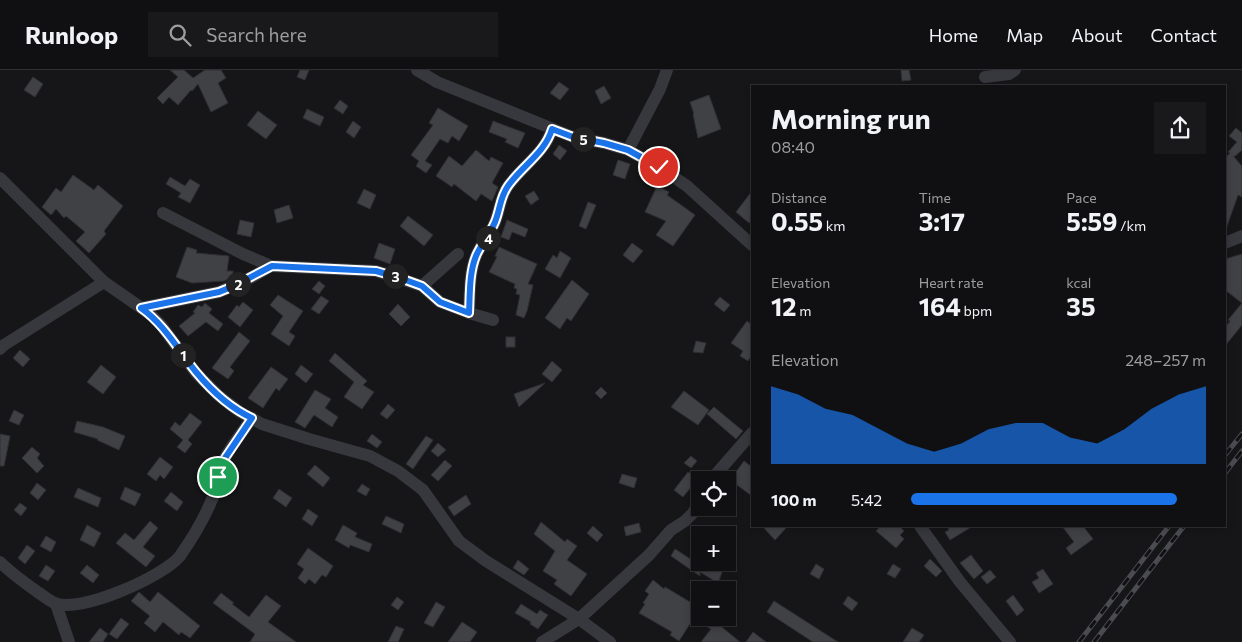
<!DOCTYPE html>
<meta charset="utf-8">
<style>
:root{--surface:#101012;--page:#19191b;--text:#f1f3f6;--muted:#9c9d9f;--line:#303032;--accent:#1a73e8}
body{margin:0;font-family:Commissioner,sans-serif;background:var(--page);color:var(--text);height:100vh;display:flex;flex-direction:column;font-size:19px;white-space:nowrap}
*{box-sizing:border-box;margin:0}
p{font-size:16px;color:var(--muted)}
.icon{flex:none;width:28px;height:28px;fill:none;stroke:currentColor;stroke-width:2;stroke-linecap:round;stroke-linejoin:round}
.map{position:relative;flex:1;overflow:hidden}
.sheet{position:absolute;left:751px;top:15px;width:475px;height:442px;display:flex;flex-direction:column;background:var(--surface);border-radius:0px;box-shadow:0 2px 8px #0003,0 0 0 1px var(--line)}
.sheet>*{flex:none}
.tools{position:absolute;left:691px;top:401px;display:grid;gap:10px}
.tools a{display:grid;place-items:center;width:45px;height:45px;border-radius:0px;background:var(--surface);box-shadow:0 2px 8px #0003,0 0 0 1px var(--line);font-size:25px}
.pin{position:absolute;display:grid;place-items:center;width:42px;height:42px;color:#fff;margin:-21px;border:2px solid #fff;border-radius:50%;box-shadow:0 1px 5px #0007}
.km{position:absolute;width:25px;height:25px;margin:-12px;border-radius:50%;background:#222;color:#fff;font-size:14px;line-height:25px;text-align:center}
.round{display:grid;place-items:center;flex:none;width:52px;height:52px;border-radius:0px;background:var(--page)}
.headline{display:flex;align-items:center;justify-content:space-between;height:85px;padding:0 20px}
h1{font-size:28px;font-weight:700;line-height:38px}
.stats{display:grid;grid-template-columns:repeat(3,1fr);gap:8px;height:85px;padding:5px 20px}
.stats div{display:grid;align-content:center}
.stats b{font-size:25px;font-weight:700}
.stats small{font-size:14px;font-weight:400}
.stats p{font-size:14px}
.chart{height:140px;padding:10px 20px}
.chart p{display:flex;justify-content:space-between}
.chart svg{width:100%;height:90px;margin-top:5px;fill:var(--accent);opacity:.7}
ul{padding:0 20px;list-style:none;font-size:16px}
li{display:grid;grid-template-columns:80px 60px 1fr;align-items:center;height:38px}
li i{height:12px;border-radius:6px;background:var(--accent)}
header{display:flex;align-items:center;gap:30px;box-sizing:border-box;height:70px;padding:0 25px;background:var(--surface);border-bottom:1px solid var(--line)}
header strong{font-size:24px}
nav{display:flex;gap:28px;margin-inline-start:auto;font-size:18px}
.search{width:350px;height:45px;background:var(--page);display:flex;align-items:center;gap:12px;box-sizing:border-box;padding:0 18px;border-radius:0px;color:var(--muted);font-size:19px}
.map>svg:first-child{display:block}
.building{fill:#404145;stroke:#303034}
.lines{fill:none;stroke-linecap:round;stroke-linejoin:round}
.minor{stroke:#37383d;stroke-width:12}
.rail-casing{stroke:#4a4c52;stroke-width:5}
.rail{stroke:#111113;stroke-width:3;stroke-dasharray:9;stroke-linecap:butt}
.route-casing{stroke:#fff;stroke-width:10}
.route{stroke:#1a73e8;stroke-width:6}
</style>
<header>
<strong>Runloop</strong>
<div class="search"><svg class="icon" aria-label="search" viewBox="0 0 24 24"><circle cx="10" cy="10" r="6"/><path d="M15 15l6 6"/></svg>Search here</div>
<nav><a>Home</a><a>Map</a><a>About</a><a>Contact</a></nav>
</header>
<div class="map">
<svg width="1242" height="572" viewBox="0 0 1242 572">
<rect width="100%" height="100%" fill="#161618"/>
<g class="building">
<polygon points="170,0 184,0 193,8 205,0 221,0 226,8 218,13 228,33 211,42 198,14 192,21 191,20 178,35 169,27 163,34 157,28 178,7"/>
<polygon points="300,0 309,0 305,10 297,7"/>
<polygon points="901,0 909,0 911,10 902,11"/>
<polygon points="33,7 43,14 35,27 24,20"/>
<polygon points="559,12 569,19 560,30 550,23"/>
<polygon points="604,16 611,28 601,34 595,21"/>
<polygon points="709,25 721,59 698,68 693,44 694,44 690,32"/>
<polygon points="340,30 348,36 343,44 334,38"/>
<polygon points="438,38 468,56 459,71 452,66 448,73 440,69 425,91 432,95 426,103 416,96 419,91 411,85 433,55 429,53"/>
<polygon points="307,39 324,47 320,56 303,48"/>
<polygon points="258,41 277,55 266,69 247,55"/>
<polygon points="353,51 361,57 354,68 346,62"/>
<polygon points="493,51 525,63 518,78 505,72 507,69 489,62"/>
<polygon points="1236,58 1242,63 1242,80 1234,87 1233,86 1242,96 1242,127 1238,125 1226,159 1225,159 1225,88 1230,83 1228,82 1237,72 1229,66"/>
<polygon points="559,75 567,81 560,90 553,84"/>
<polygon points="476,80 489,91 491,87 503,93 492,113 498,117 492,131 481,124 476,131 454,114 452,117 436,106 449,86 462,96"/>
<polygon points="618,90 630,94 625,109 613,105"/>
<polygon points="73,105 94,120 98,115 123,136 104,161 106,164 89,183 76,171 85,162 66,146 64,148 56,139 51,145 42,137 56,118 61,122"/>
<polygon points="170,107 185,116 190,109 200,115 190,133 178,127 181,123 166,114"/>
<polygon points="657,116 669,122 667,125 695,145 673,176 656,165 666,151 645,142"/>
<polygon points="364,119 376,125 370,139 357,133"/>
<polygon points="534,121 539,129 531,135 525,126"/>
<polygon points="752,121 752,149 749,153 736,142"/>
<polygon points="588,132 596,135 586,159 579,156"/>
<polygon points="289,135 293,148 277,153 274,140"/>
<polygon points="408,146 433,165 424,176 400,156"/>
<polygon points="240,150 254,153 251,167 237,164"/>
<polygon points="507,150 528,159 525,167 512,162 509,170 501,167"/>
<polygon points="379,173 395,179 390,194 374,188"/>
<polygon points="632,173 643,181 633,193 623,185"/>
<polygon points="187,177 197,180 196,183 229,186 227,201 233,201 233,207 224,211 192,213 176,207"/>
<polygon points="499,177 537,194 528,214 533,215 527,241 524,248 516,245 520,225 516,224 517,219 514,218 515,214 489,202 497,187 495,186"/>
<polygon points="560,181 571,188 560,208 545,199 553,185 557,188"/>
<polygon points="1242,184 1242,255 1225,276 1225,258 1230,251 1228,250 1242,233 1225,220 1225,189"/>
<polygon points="572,210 589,224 571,251 567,248 560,259 545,248"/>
<polygon points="319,211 325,216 319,224 312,219"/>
<polygon points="278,225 303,241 289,262 295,266 289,276 271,264 283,246 270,235"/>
<polygon points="321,226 329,231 319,244 311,239"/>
<polygon points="720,227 730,235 724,242 714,234"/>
<polygon points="243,232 253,240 240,257 228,247 237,235 239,237"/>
<polygon points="205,233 212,239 209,243 223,254 218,261 206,252 188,266 179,256 195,243 193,242 198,235 202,237"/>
<polygon points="398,234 410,247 401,256 389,244"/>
<polygon points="747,251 752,255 752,284 748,291 740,286 743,281 731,273"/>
<polygon points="239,262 250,271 230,297 234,301 228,309 212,298"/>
<rect x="506" y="267" width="9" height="10"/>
<polygon points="696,271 706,273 703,283 693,282"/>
<polygon points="20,280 30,289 23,297 13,288"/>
<polygon points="335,283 367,311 363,315 374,322 362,339 344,327 354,312 329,291"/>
<polygon points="552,291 562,300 552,312 542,304"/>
<polygon points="101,295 116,307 103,324 87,312"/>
<polygon points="301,295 313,304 306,313 295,304"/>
<polygon points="271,297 288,309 279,321 276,318 263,338 248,328"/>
<polygon points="545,313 519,337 514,324"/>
<polygon points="601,317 607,323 601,329 595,323"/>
<polygon points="315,320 331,329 325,338 338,347 332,357 314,345 305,358 295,352"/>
<polygon points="684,321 709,340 698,355 671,337"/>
<polygon points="388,334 395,340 387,349 380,344"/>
<polygon points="714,337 743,361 736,369 707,344"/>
<polygon points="14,340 24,345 19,355 9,351"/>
<polygon points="190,343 202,352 188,370 192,374 185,383 177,377 183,370 170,359 175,352 180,356"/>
<polygon points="77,351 103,357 125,366 119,380 97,370 98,369 74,362"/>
<polygon points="0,364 10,366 4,396 0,396"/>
<polygon points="372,364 382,372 377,378 367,371"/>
<polygon points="426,366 433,370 413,399 406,394"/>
<polygon points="438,373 446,380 438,387 431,381"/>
<polygon points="32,377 40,384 37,388 44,396 37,403 22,388"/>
<polygon points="691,386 697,391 691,398 684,393"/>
<polygon points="160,387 173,397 164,409 160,405 156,411 147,404"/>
<polygon points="445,390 452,396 438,411 431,405"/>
<polygon points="744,391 752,397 752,426 737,415 728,427 728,413"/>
<polygon points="315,395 330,408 323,417 307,404"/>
<polygon points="688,402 700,411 700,422 692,416 683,427 674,420"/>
<polygon points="622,404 637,408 634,418 619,413"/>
<polygon points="37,413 46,420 38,430 30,423"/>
<polygon points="362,414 370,419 366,426 357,421"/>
<polygon points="125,417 141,424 135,436 120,429"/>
<polygon points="78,418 101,428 98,437 74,427"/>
<polygon points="279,419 292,428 286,437 273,428"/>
<polygon points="171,422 183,432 177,441 164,431"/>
<polygon points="466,425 471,434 454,446 448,437"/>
<polygon points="20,433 27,438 21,446 14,440"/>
<polygon points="308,439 318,446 312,456 302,449"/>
<polygon points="386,446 404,454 401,463 382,454"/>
<polygon points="150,451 158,458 143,477 155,486 146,497 116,473 125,463 134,470"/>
<polygon points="541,452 565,472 567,469 577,476 567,490 587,504 571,526 554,514 557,510 543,501 555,481 534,464"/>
<polygon points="639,453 641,462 626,466 624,457"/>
<polygon points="87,455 101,463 94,477 80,470"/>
<polygon points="343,455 357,463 355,467 372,474 369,482 350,475 349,478 335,470"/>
<polygon points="593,456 603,465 597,472 587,463"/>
<polygon points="762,456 788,456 775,470"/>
<polygon points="881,456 899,456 904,461 900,465 904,469 896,478 876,461"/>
<polygon points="947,456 973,456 950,470 945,462 949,460"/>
<polygon points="1062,456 1083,456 1093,469 1071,485 1066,478 1074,472"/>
<polygon points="46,466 56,472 51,482 40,476"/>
<polygon points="27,475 35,481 25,494 18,488"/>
<polygon points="308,478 333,496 326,507 322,505 315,514 309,509 305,514 298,508 304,499 297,494"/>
<polygon points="675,479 695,492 726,492 718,513 700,502 700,506 671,486"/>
<polygon points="971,485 983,501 974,509 960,493"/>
<polygon points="930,489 942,501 936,507 924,496"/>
<polygon points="518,490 529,499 524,505 513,498"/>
<polygon points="816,494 824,499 819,509 810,504"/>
<polygon points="893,494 901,499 895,508 887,504"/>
<polygon points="46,495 55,501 48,511 39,506"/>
<polygon points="87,495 99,505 93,513 80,503"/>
<polygon points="1043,499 1053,514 1039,523 1032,512 1039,508 1036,503"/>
<polygon points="990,500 996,507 987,514 981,507"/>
<polygon points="653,510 664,519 665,517 700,538 694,548 711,548 740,572 701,572 711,559 693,549 679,571 670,565 672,562 639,543 645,534 643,533 649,524 645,521"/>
<polygon points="139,522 150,532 158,522 200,556 190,568 181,562 179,565 163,552 155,562 144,553 150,546 131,531"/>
<polygon points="221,523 234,533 232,534 249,547 266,525 281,536 268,552 296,572 250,572 255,564 213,533"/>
<polygon points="1013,525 1024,540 1017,546 1006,531"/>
<polygon points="848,526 858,533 852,541 843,534"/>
<polygon points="397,527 404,532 398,540 391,535"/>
<polygon points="774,531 838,572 813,572 767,542"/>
<polygon points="436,532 445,537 433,557 424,553"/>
<polygon points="521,534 537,544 540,540 548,545 538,559 530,554 531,552 515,543"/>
<polygon points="121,548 129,554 117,569 109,564"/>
<polygon points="462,552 477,562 470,572 448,572"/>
<polygon points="396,556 404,559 398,572 388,572"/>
<polygon points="100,558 108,564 103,572 89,572"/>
<polygon points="912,558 924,565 919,572 903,572"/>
<polygon points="753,562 766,572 746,572"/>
</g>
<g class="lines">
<g class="minor">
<polyline points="417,0 437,12 573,67 604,73 628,80 659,97 687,116 752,175"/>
<polyline points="985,7 1009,4 1015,0"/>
<polyline points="628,80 660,19 667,0"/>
<polyline points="0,108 104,212 150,244 161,255 196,303 219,326 240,342 262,354 309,369 370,386 398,401 423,420 459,471 486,491 579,549 610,572"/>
<polyline points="163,143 243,184 271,196 376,201 413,213 422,216 440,232 469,243 493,250"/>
<polyline points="1225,173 1242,166"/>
<polyline points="422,216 458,184"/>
<polyline points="141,238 219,222 252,207 271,196"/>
<path d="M469 243C470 225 469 203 476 186 481 174 490 164 495 152 500 140 500 127 508 116 522 96 545 83 552 59"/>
<polyline points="0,279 4,275 104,212"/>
<polyline points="711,410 752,363"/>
<polyline points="920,456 960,512 1010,572"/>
<path d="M0 492C12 504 25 513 39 523 44 526 49 531 55 533 80 544 164 506 180 486 194 466 208 442 216 419 220 409 219 399 224 390 231 375 243 362 252 348"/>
<polyline points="56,534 69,572"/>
<polyline points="542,572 579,549 649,485 671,460 685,451 693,443 700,430"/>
</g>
<g class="rail-casing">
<g id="rail">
<polyline points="1225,385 1242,364"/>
<polyline points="1225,403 1242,381"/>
<polyline points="1079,572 1169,456"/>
<polyline points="1094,572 1184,456"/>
</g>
</g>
<use href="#rail" class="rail"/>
</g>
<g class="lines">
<g class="route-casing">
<path id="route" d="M218 407 225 388 252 348C230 338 211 320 196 302 178 280 165 255 141 238L219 222 234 216 272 196 376 201 400 208 422 216 440 232 469 243C470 225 469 203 476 186 481 174 490 164 495 152 500 140 500 127 508 116 522 96 545 83 552 59L573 67 604 73 628 80 659 97"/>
</g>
<use href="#route" class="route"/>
</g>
</svg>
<div class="tools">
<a><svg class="icon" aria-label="locate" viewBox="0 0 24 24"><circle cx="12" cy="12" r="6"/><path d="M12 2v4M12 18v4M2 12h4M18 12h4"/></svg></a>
<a>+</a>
<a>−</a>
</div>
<div class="pin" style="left:218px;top:407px;background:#1e9e55"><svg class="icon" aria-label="arrive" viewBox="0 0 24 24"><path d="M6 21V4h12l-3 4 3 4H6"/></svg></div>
<div class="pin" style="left:659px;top:97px;background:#d93025"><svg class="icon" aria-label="check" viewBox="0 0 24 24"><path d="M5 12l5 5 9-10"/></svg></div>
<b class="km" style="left:183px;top:285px">1</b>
<b class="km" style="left:238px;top:214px">2</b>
<b class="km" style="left:395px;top:206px">3</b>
<b class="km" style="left:488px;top:168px">4</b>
<b class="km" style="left:583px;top:69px">5</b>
<section class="sheet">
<div class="headline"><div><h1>Morning run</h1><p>08:40</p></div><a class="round"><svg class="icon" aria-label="share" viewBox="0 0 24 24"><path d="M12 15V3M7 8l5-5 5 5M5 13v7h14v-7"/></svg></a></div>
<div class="stats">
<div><p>Distance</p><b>0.55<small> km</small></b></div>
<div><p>Time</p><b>3:17</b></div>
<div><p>Pace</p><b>5:59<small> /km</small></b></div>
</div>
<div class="stats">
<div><p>Elevation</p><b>12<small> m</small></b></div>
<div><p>Heart rate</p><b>164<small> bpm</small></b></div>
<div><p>kcal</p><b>35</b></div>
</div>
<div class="chart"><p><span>Elevation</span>248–257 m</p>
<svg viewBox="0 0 160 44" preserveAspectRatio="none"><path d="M0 44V6L10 10L20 17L30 20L40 27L50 34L60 38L70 34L80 27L90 24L100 24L110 31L120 34L130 27L140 17L150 10L160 6V44z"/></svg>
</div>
<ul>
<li><b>100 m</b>5:42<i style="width:90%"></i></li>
</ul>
</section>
</div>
